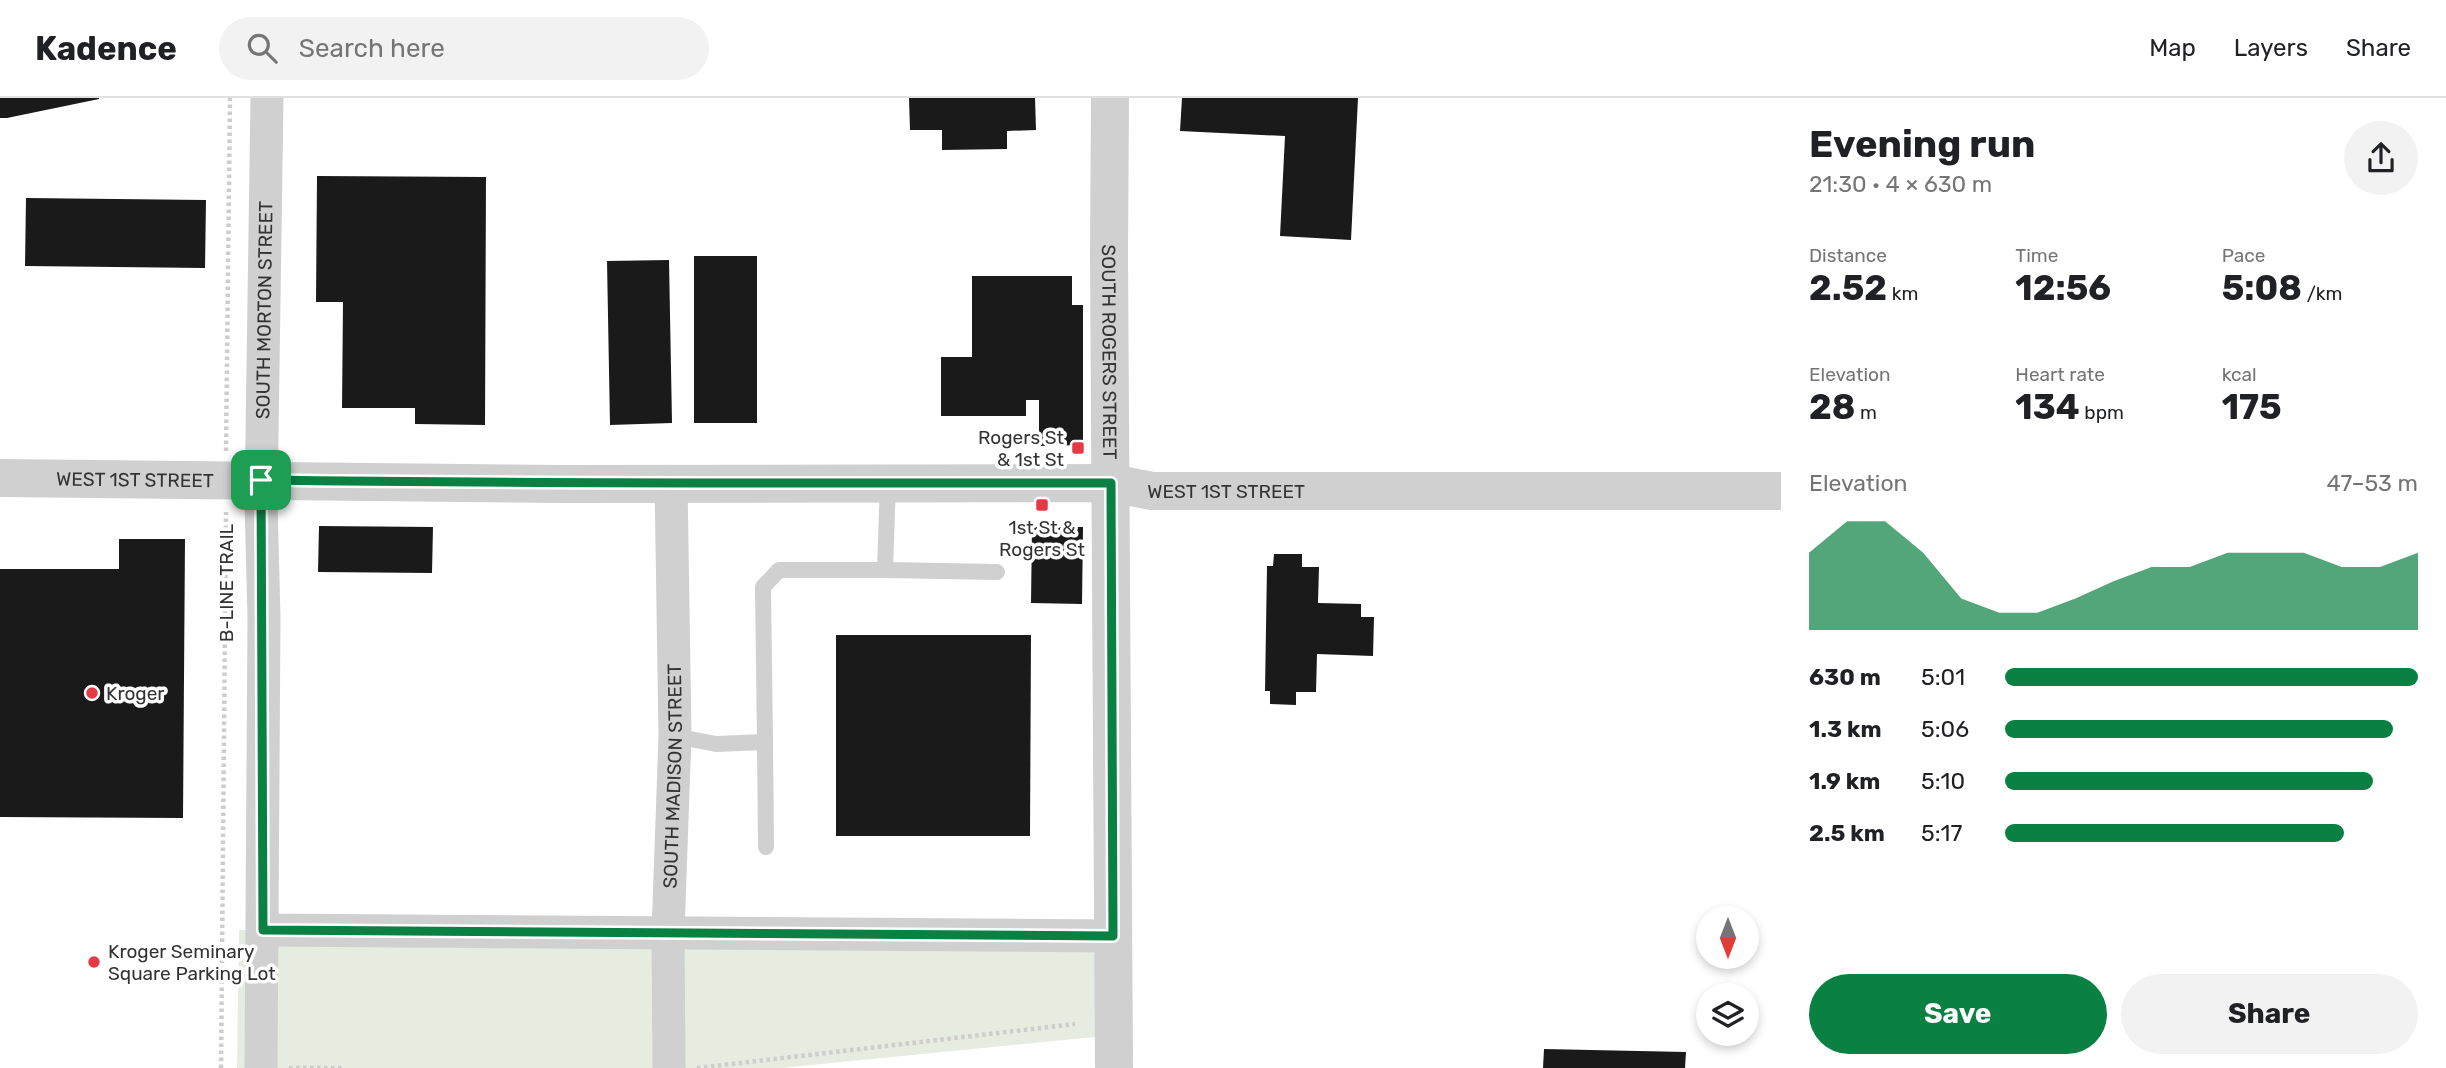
<!DOCTYPE html>
<meta charset="utf-8">
<style>
:root{--surface:#fff;--page:#f2f2f2;--text:#202124;--muted:#757577;--line:#e0e0e0;--accent:#0b8043}
body{margin:0;font-family:Rubik,sans-serif;background:var(--page);color:var(--text);height:100vh;display:flex;flex-direction:column;font-size:26px;white-space:nowrap}
*{box-sizing:border-box;margin:0}
p{font-size:23px;color:var(--muted)}
.icon{flex:none;width:38px;height:38px;fill:none;stroke:currentColor;stroke-width:2;stroke-linecap:round;stroke-linejoin:round}
.map{position:relative;flex:1;overflow:hidden}
.side{display:flex;flex-direction:column;background:var(--surface);width:665px}
.side>*{flex:none}
.needle{width:46px;rotate:180deg}
.controls{position:absolute;left:1696px;top:808px;display:grid;gap:14px}
.controls a{display:grid;place-items:center;width:63px;height:63px;border-radius:50%;background:var(--surface);box-shadow:0 4px 10px #0003;font-size:35px}
.pin{position:absolute;display:grid;place-items:center;width:60px;height:60px;color:#fff;margin:-30px;border-radius:14px;box-shadow:0 4px 10px #0006}
.round{display:grid;place-items:center;flex:none;width:74px;height:74px;border-radius:37px;background:var(--page)}
.summary{display:flex;align-items:center;justify-content:space-between;height:119px;padding:0 28px}
h1{font-size:38px;font-weight:700;line-height:52px}
.metrics{display:grid;grid-template-columns:repeat(3,1fr);gap:10px;height:119px;padding:7px 28px}
.metrics div{display:grid;align-content:center}
.metrics b{font-size:35px;font-weight:700}
.metrics small{font-size:19px;font-weight:400}
.metrics p{font-size:19px}
.chart{height:196px;padding:14px 28px}
.chart p{display:flex;justify-content:space-between}
.chart svg{width:100%;height:126px;margin-top:7px;fill:var(--accent);opacity:.7}
.primary-button{display:flex;gap:14px;margin-top:auto;padding:14px 28px}
.primary-button a{flex:1;height:80px;border-radius:42px;background:var(--accent);color:#fff;font-size:28px;font-weight:700;line-height:80px;text-align:center}
.primary-button a+a{background:var(--page);color:var(--text)}
ul{padding:0 28px;list-style:none;font-size:23px}
li{display:grid;grid-template-columns:112px 84px 1fr;align-items:center;height:52px}
li i{height:18px;border-radius:9px;background:var(--accent)}
header{display:flex;align-items:center;gap:42px;box-sizing:border-box;height:98px;padding:0 35px;background:var(--surface);border-bottom:2px solid var(--line)}
header strong{font-size:33px}
nav{display:flex;gap:38px;margin-inline-start:auto;font-size:24px}
.search{width:490px;height:63px;background:var(--page);display:flex;align-items:center;gap:18px;box-sizing:border-box;padding:0 24px;border-radius:38px;color:var(--muted);font-size:26px}
main{display:flex;flex:1;min-height:0}
.map>svg:first-child{display:block}
.green{fill:#e6ecdf}
.building{fill:#1a1a1a}
.lines{fill:none;stroke-linecap:round;stroke-linejoin:round}
.path{stroke:#cdcdcd;stroke-width:4.5;stroke-dasharray:3.5 3.5;stroke-linecap:butt}
.service{stroke:#d0d0d0;stroke-width:16}
.minor{stroke:#d0d0d0;stroke-width:33}
.tertiary{stroke:#d0d0d0;stroke-width:38}
.route-casing{stroke:#fff;stroke-width:14}
.route{stroke:#0b8043;stroke-width:9}
.poi-dot{fill:#e63946;stroke:#fff;stroke-width:2.5}
.labels{text-anchor:middle;dominant-baseline:central;stroke-width:7;stroke-linejoin:round;paint-order:stroke}
.street-label{font-size:19px;fill:#333;stroke:#fff}
.poi-label{font-size:19px;fill:#333;stroke:#fff;text-anchor:start}
</style>
<header>
<strong>Kadence</strong>
<div class="search"><svg class="icon" aria-label="search" viewBox="0 0 24 24"><circle cx="10" cy="10" r="6"/><path d="M15 15l6 6"/></svg>Search here</div>
<nav><a>Map</a><a>Layers</a><a>Share</a></nav>
</header>
<main>
<div class="map">
<svg width="1781" height="970" viewBox="0 0 1781 970">
<rect width="100%" height="100%" fill="#fff"/>
<polygon class="green" points="239,832 1104,838 1104,938 781,970 237,970"/>
<g class="building">
<polygon points="0,0 99,0 99,1 7,20 0,20"/>
<polygon points="909,0 1035,0 1036,32 1007,33 1007,51 942,52 942,32 910,32"/>
<polygon points="1182,0 1358,0 1351,142 1280,138 1285,38 1180,33"/>
<polygon points="317,78 486,79 485,327 415,326 415,310 342,310 343,204 316,204"/>
<polygon points="26,100 206,102 205,170 25,168"/>
<rect x="694" y="158" width="63" height="167"/>
<polygon points="669,162 672,325 610,327 607,163"/>
<polygon points="972,178 1072,178 1072,207 1083,207 1083,347 1039,348 1039,302 1026,302 1026,318 941,318 941,259 972,259"/>
<polygon points="319,428 433,429 432,475 318,474"/>
<polygon points="1032,429 1083,429 1082,506 1031,505"/>
<polygon points="119,441 185,441 183,720 0,719 0,471 119,471"/>
<polygon points="1274,456 1302,456 1302,469 1319,469 1318,505 1361,506 1361,519 1374,519 1373,558 1317,556 1316,594 1296,594 1296,607 1270,606 1270,593 1265,593 1267,468 1273,468"/>
<polygon points="836,537 1031,537 1030,738 836,738"/>
<polygon points="1544,951 1686,954 1685,970 1543,970"/>
</g>
<g class="lines">
<g class="path">
<polyline points="226,353 230,0"/>
<polyline points="221,970 226,414"/>
<polyline points="289,970 344,970"/>
<polyline points="697,970 1075,926"/>
</g>
<g class="service">
<polyline points="885,472 997,474"/>
<polyline points="675,638 716,646 765,644 766,749"/>
<polyline points="765,644 763,489 779,472 885,472 888,384"/>
</g>
<g class="minor">
<polyline points="263,832 1113,838"/>
<path id="s1" d="M261 970 264 520 261 404 267 0"/>
<path id="s2" d="M669 970 668 835 675 638 671 384"/>
</g>
<g class="tertiary">
<path id="s3" d="M1110 0 1109 157 1114 970"/>
<path id="s4" d="M0 380 563 386 1111 385 1152 393H1781"/>
</g>
</g>
<g class="lines">
<g class="route-casing">
<path id="route" d="M261 382C545 386 828 385 1111 385L1113 838 263 832Z"/>
</g>
<use href="#route" class="route"/>
</g>
<g class="poi-dot">
<rect x="1071" y="343" width="14" height="14" rx="3.5"/>
<rect x="1035" y="400" width="14" height="14" rx="3.5"/>
<circle cx="92" cy="595" r="7"/>
<circle cx="94" cy="864" r="7"/>
</g>
<g class="labels">
<g class="street-label">
<text stroke="none"><textPath href="#s1" startOffset="758">SOUTH MORTON STREET</textPath></text>
<text stroke="none"><textPath href="#s3" startOffset="254">SOUTH ROGERS STREET</textPath></text>
<text stroke="none"><textPath href="#s4" startOffset="135">WEST 1ST STREET</textPath></text>
<text stroke="none"><textPath href="#s4" startOffset="1227">WEST 1ST STREET</textPath></text>
<text transform="translate(226 485) rotate(-90)">B-LINE TRAIL</text>
<text stroke="none"><textPath href="#s2" startOffset="292">SOUTH MADISON STREET</textPath></text>
</g>
<g class="poi-label">
<text x="1064" y="339" text-anchor="end">Rogers St<tspan x="1064" dy="22">&amp; 1st St</tspan></text>
<text x="1042" y="429" text-anchor="middle">1st St &amp;<tspan x="1042" dy="22">Rogers St</tspan></text>
<text x="106" y="595">Kroger</text>
<text x="108" y="853">Kroger Seminary<tspan x="108" dy="22">Square Parking Lot</tspan></text>
</g>
</g>
</svg>
<div class="controls">
<a><svg class="needle" viewBox="-14 -14 28 28"><path d="M0-13l5 13h-10z" fill="#e53935"/><path d="M0 13l5-13h-10z" fill="#757577"/></svg></a>
<a><svg class="icon" aria-label="layers" viewBox="0 0 24 24"><path d="M12 4l9 5-9 5-9-5zM3 14l9 5 9-5"/></svg></a>
</div>
<div class="pin" style="left:261px;top:382px;background:#1e9e55"><svg class="icon" aria-label="arrive" viewBox="0 0 24 24"><path d="M6 21V4h12l-3 4 3 4H6"/></svg></div>
</div>
<section class="side">
<div class="summary"><div><h1>Evening run</h1><p>21:30 · 4 × 630 m</p></div><a class="round"><svg class="icon" aria-label="share" viewBox="0 0 24 24"><path d="M12 15V3M7 8l5-5 5 5M5 13v7h14v-7"/></svg></a></div>
<div class="metrics">
<div><p>Distance</p><b>2.52<small> km</small></b></div>
<div><p>Time</p><b>12:56</b></div>
<div><p>Pace</p><b>5:08<small> /km</small></b></div>
</div>
<div class="metrics">
<div><p>Elevation</p><b>28<small> m</small></b></div>
<div><p>Heart rate</p><b>134<small> bpm</small></b></div>
<div><p>kcal</p><b>175</b></div>
</div>
<div class="chart"><p><span>Elevation</span>47–53 m</p>
<svg viewBox="0 0 160 44" preserveAspectRatio="none"><path d="M0 44V17L10 6L20 6L30 17L40 33L50 38L60 38L70 33L80 27L90 22L100 22L110 17L120 17L130 17L140 22L150 22L160 17V44z"/></svg>
</div>
<ul>
<li><b>630 m</b>5:01<i style="width:100%"></i></li>
<li><b>1.3 km</b>5:06<i style="width:94%"></i></li>
<li><b>1.9 km</b>5:10<i style="width:89%"></i></li>
<li><b>2.5 km</b>5:17<i style="width:82%"></i></li>
</ul>
<div class="primary-button"><a>Save</a><a>Share</a></div>
</section>
</main>
